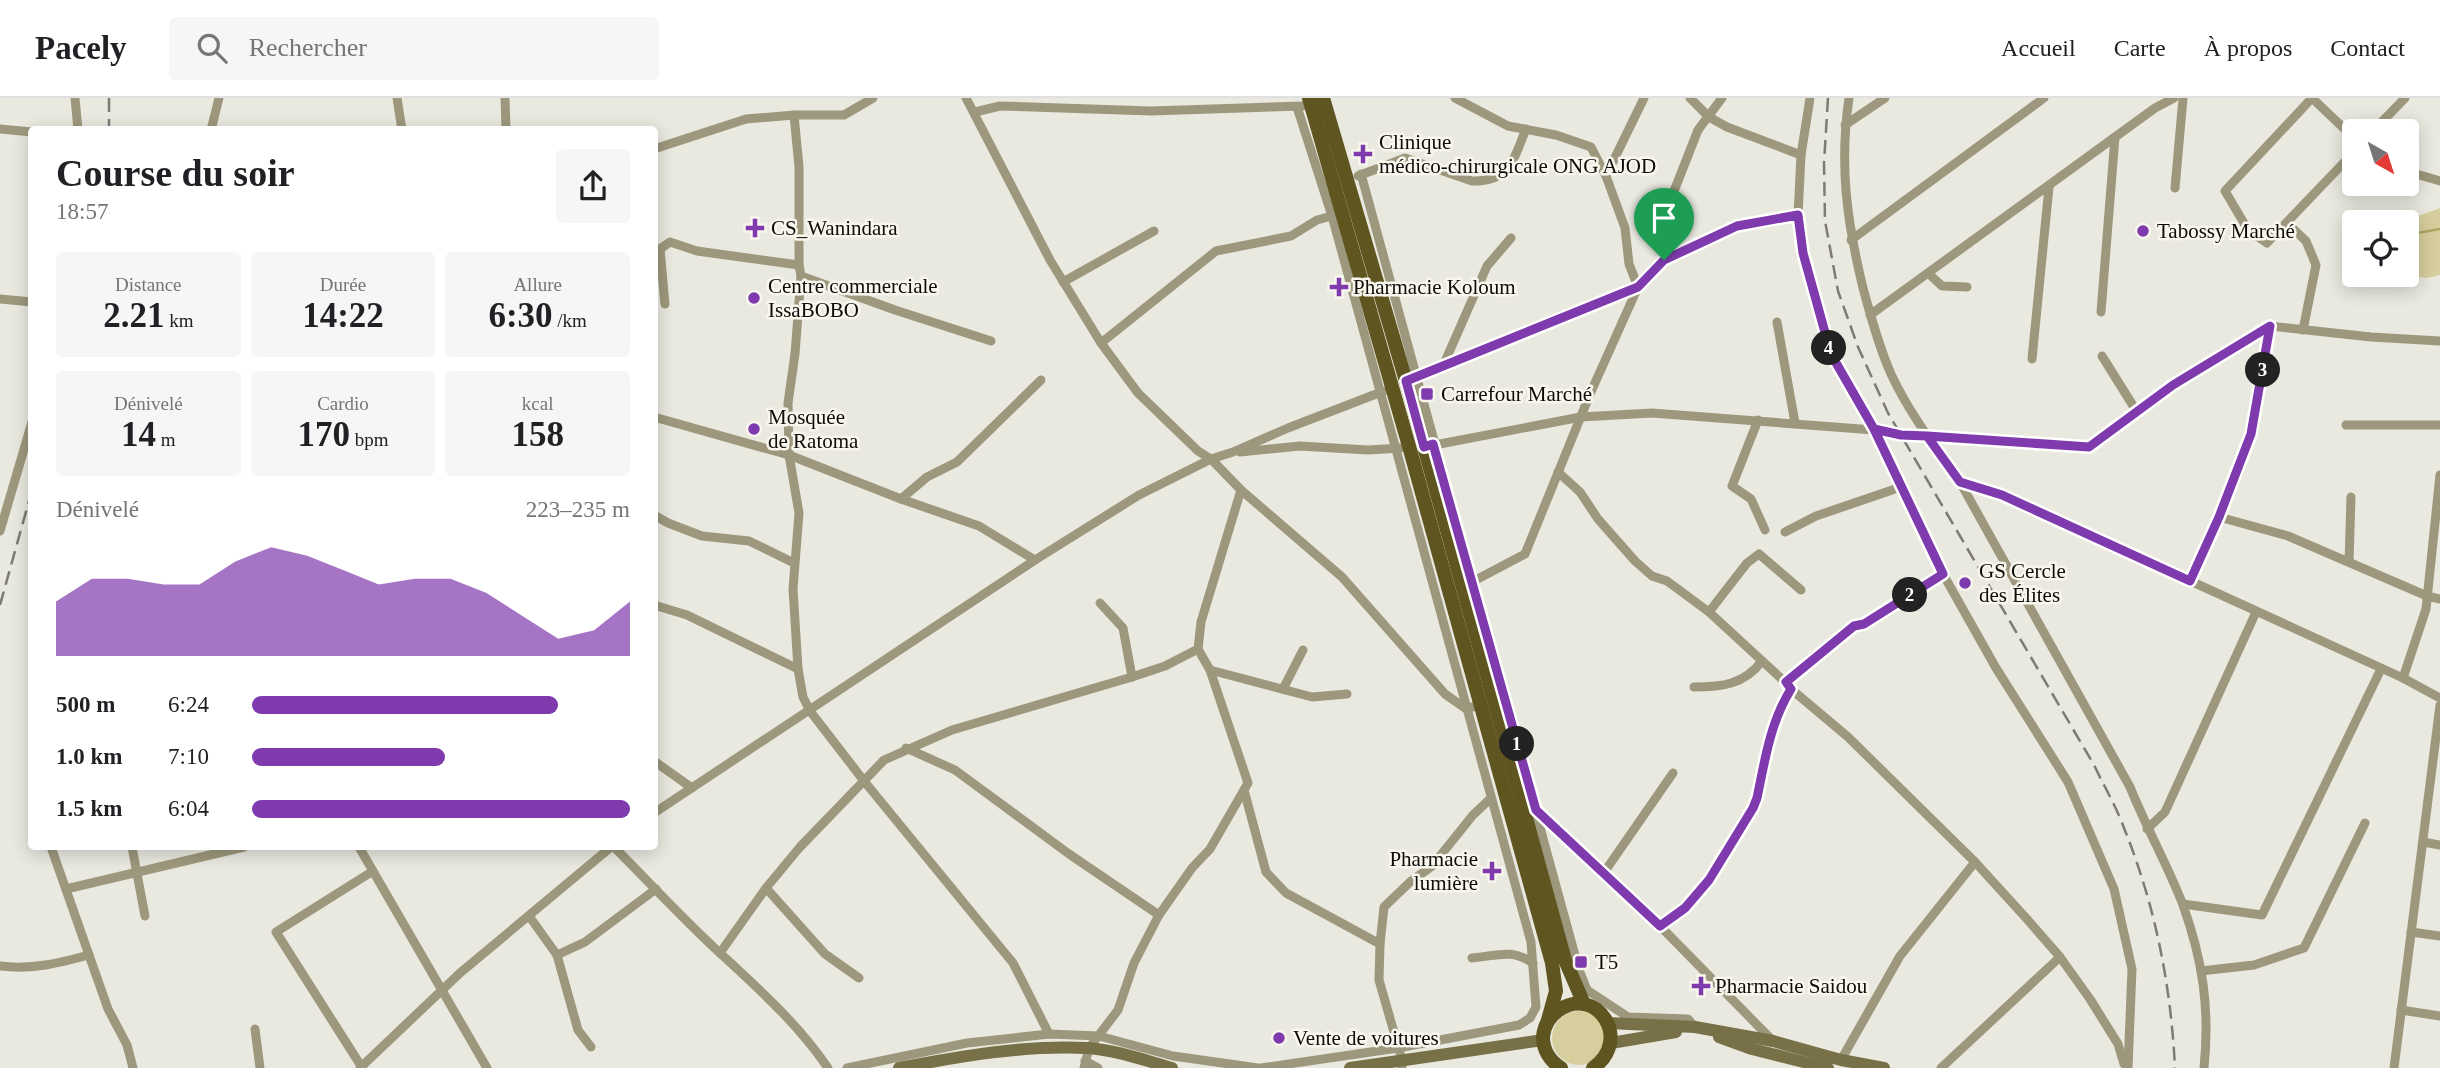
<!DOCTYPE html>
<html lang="fr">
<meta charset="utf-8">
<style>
:root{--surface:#fff;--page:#f6f6f6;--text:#202124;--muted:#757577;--line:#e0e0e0;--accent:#7f3aad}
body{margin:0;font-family:"Times New Roman",serif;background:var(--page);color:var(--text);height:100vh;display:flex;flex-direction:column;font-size:26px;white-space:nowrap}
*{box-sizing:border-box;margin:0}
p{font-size:23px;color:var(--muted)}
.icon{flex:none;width:38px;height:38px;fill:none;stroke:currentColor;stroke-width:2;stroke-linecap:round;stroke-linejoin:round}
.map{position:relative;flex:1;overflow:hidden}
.panel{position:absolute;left:28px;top:28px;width:630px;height:724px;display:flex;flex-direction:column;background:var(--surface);border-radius:7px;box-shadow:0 4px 18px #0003}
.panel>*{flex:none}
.needle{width:46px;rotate:141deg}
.fabs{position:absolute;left:2342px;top:21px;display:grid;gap:14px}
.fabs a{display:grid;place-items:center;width:77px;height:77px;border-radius:7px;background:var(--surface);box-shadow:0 4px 18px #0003;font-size:35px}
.pin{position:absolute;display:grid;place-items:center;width:60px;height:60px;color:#fff;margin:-72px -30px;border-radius:50% 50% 50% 0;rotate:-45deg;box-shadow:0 0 7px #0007}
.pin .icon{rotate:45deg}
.km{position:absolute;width:35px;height:35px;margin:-18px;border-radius:50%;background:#222;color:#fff;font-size:19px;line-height:35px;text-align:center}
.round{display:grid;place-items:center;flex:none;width:74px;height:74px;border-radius:7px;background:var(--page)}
.headline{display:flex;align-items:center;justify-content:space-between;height:119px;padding:0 28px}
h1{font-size:38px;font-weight:800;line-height:52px}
.metrics{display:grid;grid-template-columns:repeat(3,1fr);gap:10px;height:119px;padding:7px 28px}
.metrics div{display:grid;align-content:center;border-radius:7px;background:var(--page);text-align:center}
.metrics b{font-size:35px;font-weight:800}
.metrics small{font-size:19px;font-weight:400}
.metrics p{font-size:19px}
.chart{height:196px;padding:14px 28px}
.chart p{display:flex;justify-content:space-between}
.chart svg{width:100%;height:126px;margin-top:7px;fill:var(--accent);opacity:.7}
ul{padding:0 28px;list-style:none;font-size:23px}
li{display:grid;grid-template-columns:112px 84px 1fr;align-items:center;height:52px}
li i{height:18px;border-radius:9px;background:var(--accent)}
header{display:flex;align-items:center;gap:42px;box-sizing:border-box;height:98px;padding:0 35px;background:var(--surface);border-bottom:2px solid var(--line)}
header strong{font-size:33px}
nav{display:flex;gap:38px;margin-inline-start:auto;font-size:24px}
.search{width:490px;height:63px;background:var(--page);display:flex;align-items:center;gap:18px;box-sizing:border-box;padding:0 24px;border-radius:7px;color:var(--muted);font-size:26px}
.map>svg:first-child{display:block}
.green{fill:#d7ce9d}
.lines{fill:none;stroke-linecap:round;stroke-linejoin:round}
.stream{stroke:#b1a564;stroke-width:2.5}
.minor{stroke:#9d987d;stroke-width:9}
.secondary{stroke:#787148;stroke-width:12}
.primary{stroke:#5f5520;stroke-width:14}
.rail{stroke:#7c7b75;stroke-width:2.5;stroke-dasharray:14 7;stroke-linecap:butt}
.route-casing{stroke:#fff;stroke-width:14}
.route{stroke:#7f3aad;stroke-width:9}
.poi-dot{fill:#7f3aad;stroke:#f8f6ed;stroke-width:2.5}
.labels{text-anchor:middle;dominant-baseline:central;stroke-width:5;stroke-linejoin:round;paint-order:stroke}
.poi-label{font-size:21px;fill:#0c0c09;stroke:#f8f6ed;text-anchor:start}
</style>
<header>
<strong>Pacely</strong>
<div class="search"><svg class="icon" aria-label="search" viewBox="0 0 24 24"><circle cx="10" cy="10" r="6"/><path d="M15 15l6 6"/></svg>Rechercher</div>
<nav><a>Accueil</a><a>Carte</a><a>À propos</a><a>Contact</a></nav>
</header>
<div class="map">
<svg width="2440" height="970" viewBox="0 0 2440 970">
<rect width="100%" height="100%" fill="#eae9e0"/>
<g class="green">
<polygon points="2440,110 2440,177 2427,180 2404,177 2406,177 2406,124 2402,124"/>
<circle cx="1579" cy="940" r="27"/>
</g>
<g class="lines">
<polyline class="stream" points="2406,137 2440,131"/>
<g class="minor">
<polyline points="75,0 78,32"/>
<polyline points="397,0 402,32"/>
<polyline points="505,0 506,32"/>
<polyline points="966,0 1050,162 1101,245 1138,295 1198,353 1211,361 1241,392 1342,479 1445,596 1465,610 1480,608"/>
<polyline points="1455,0 1508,28 1556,37 1591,49 1606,78"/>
<polyline points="1690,0 1709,19 1727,29 1801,57"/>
<polyline points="1810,0 1801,57 1798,117 1803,155 1831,256 1874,332 1943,476 1996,570 2068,684 2114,791 2132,871 2128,970"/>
<path d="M1849 0C1839 68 1847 124 1863 190 1871 219 1879 249 1891 276 1909 315 1936 350 1960 384L2130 689C2146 729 2168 768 2183 807 2203 863 2210 911 2204 970"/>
<polyline points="2312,0 2225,93 2248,132 2267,145 2354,54"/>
<polyline points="2312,0 2354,40"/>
<polyline points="975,14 1000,8 1151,13 1303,8"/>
<polyline points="794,17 799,69 799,167 801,178 795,256 788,305 789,357 799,415 793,491 798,571 803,599 810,613 864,683 1013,865 1049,936"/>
<polyline points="1845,27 1885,0"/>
<polyline points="0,31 32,34"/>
<polyline points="211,32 219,0"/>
<polyline points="2373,33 2405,0"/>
<polyline points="654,51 746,21 794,17 844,17 873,0"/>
<polyline points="2406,73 2440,83"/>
<polyline points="1361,76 1579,872 1587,892 1628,919 1688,921 1695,929"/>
<path d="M1358 78 1405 60 1472 83C1510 84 1514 60 1526 31"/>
<polyline points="2175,90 2183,0"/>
<polyline points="2287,125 2306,143 2316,167 2303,232"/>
<polyline points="1851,142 2044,0"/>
<polyline points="654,149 660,151 670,144 697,153 799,167"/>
<polyline points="660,151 665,206"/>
<polyline points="1664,162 1667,111 1698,32 1722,0"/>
<polyline points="1928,175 1942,188 1967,189"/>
<polyline points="801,178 895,212 991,243"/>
<polyline points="1063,184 1154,133"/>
<polyline points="0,201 32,204"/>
<polyline points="2101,214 2115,39"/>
<polyline points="1870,217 2155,10 2174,0"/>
<polyline points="1777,224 1795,325"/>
<polyline points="1101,245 1216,153 1291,138 1317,122 1332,118"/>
<polyline points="2102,258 2137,314"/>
<polyline points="2032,261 2049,89"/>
<polyline points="1443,268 1487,168 1511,140"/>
<polyline points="1410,280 1638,189 1629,166 1625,130 1606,78 1644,0"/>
<polyline points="654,319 789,357 901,401 979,428 1035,462"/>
<polyline points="1758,322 1732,388 1751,401 1765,432"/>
<polyline points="2346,327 2440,327"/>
<polyline points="1424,349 1581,319 1652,315 1874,332 1901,337 2089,349 2173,287 2270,228 2371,239 2440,243"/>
<polyline points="1240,354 1300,348 1368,352 1401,350"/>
<polyline points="1558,374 1580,394 1598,421 1635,463 1652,478 1667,483 1709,514 1785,584 1791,591 1848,639 1975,764 2026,820 2060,859 2090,901 2118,946 2124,966"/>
<polyline points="1960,384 2002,397 2403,580 2440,600"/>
<polyline points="901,401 927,379 957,364 1041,282"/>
<polyline points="654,417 668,425 702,438 749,443 794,465"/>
<polyline points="2219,419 2288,438 2427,498 2440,501"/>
<polyline points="0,433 32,324"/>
<polyline points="1785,434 1816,418 1901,389"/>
<polyline points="2349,464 2351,399"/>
<polyline points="2190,483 2219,419 2251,336 2270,228"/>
<polyline points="1472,484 1525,456 1590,296 1638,189 1664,162 1737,128 1798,117"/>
<polyline points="1100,505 1123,530 1132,579"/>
<polyline points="654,507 687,517 798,571"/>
<polyline points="1709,514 1747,465 1759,456 1801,492"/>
<polyline points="1210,572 1312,599 1347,596"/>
<polyline points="2403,580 2426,511 2440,377"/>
<polyline points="1785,584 1854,528 1864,526 1943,476"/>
<path d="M1694 589C1721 589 1744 587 1762 563"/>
<polyline points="1283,591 1303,552"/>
<polyline points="906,650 955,672 1069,756 1159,817"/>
<polyline points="654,663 692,690"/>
<polyline points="1244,692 1266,774 1286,795 1380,846"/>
<polyline points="1537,713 1660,828 1773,943"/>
<polyline points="654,715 1035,462 1139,397 1211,361 1233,354 1288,330 1384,293"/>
<polyline points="2147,731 2165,714 2256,514"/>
<polyline points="2423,744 2440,747"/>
<polyline points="51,749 108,911 127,947 133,970"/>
<polyline points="132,749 145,818"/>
<polyline points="359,749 487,970"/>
<path d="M614 749C650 785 684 822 721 856 760 892 798 926 828 970"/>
<polyline points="1603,776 1673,675"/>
<polyline points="766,790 825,856 859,880"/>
<polyline points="66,791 244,749"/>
<polyline points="2183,806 2262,817 2381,571"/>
<polyline points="529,818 557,857 585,844 656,791"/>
<path d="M1660 828 1685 810 1709 782 1753 710 1757 700C1765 662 1770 625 1791 591"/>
<polyline points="2411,834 2440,838"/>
<polyline points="720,855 766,790 800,749 884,662 952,632 1132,579 1165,568 1198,551 1201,524 1241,392"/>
<polyline points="557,857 578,932 591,949"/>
<path d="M1472 860C1497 858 1511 850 1533 865"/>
<path d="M0 868C32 872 59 865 89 857"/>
<polyline points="2201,873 2254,867 2304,850 2365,725"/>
<polyline points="2401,912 2440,918"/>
<polyline points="255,931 260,970"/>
<polyline points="1841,962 1900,858 1975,764"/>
<polyline points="1085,963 1098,970"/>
<polyline points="361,968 276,834 373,773"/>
<polyline points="360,970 460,875 611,749"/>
<polyline points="847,970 967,945 1049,936 1099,938 1173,958 1258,970"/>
<polyline points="1084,970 1089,950 1118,912 1134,865 1159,817 1192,770 1210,751 1248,685 1210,572 1198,551"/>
<polyline points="1261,970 1398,950 1519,927 1530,920 1536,909 1531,844 1332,118 1297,9"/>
<polyline points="1402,970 1402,962 1379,882 1380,846 1384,809 1410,784 1432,768 1473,717 1491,700"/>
<polyline points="1941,970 2060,859"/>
<polyline points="2394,970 2440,607"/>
</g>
<g class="secondary">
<polyline points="1608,925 1695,929 1773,943 1841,962 1884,970"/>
<polyline points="1719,939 1752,951 1828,970"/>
<polyline points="1611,945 1676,934"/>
<path d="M899 970C961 958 1024 947 1087 950 1116 952 1144 962 1172 970"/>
<polyline points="1350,970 1543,942"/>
</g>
<g class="primary">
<polyline points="1309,0 1409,348 1552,865 1556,893 1548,922"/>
<polyline points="1323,0 1406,283 1565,862 1584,906"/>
<path d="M1561 970C1550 963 1543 952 1543 939 1544 927 1550 918 1559 912 1597 887 1633 942 1593 970"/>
</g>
<g class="rail">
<polyline points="109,0 109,32"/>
<path d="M1828 0 1824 65 1825 123 1838 193 1858 249 1888 315 2094 667C2104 688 2116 708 2124 730 2155 807 2171 887 2175 970"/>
<polyline points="0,507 32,392"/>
</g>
</g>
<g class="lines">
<g class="route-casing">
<path id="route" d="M1664 162 1638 189 1406 283 1424 349 1433 346 1536 712 1660 828 1685 810 1709 782 1753 710 1757 700C1765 662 1770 625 1791 591L1786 584 1854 528 1864 526 1943 476 1874 331 1901 337 1927 338 2089 349 2173 287 2270 228 2251 336 2219 419 2190 483 2002 397 1960 384 1927 338 1901 337 1874 331 1831 256 1803 155 1798 117 1737 128 1664 162"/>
</g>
<use href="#route" class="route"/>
</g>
<g class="poi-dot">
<path d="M1359.5 45.5h7v7h7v7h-7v7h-7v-7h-7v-7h7z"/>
<path d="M751.5 119.5h7v7h7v7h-7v7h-7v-7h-7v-7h7z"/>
<circle cx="2143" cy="133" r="7"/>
<path d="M1335.5 178.5h7v7h7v7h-7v7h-7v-7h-7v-7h7z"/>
<circle cx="754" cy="200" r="7"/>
<rect x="1420" y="289" width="14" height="14" rx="3.5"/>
<circle cx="754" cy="331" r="7"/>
<circle cx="1965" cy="485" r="7"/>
<path d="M1488.5 762.5h7v7h7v7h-7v7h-7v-7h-7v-7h7z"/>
<rect x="1574" y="857" width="14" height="14" rx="3.5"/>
<path d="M1697.5 877.5h7v7h7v7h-7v7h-7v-7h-7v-7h7z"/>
<circle cx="1279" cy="940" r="7"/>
</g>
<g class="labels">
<g class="poi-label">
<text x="1379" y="44">Clinique<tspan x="1379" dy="24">médico-chirurgicale ONG AJOD</tspan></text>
<text x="771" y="130">CS_Wanindara</text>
<text x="2157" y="133">Tabossy Marché</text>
<text x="768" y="188">Centre commerciale<tspan x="768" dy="24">IssaBOBO</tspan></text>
<text x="1353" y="189">Pharmacie Koloum</text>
<text x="1441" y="296">Carrefour Marché</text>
<text x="768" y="319">Mosquée<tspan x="768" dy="24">de Ratoma</tspan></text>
<text x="1979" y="473">GS Cercle<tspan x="1979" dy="24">des Élites</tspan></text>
<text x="1478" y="761" text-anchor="end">Pharmacie<tspan x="1478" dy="24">lumière</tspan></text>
<text x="1595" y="864">T5</text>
<text x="1715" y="888">Pharmacie Saidou</text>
<text x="1293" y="940">Vente de voitures</text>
</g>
</g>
</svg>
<div class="fabs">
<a><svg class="needle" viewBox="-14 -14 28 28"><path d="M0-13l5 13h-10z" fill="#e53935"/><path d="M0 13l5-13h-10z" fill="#757577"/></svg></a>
<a><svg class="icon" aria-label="locate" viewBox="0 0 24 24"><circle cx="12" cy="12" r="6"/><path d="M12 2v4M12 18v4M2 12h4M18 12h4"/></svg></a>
</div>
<div class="pin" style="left:1664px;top:162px;background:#1e9e55"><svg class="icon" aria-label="arrive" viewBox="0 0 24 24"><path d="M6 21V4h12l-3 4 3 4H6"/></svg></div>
<b class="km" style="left:1517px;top:646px">1</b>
<b class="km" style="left:1910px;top:497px">2</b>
<b class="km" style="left:2263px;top:272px">3</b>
<b class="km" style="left:1829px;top:250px">4</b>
<section class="panel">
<div class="headline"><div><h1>Course du soir</h1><p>18:57</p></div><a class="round"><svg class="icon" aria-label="share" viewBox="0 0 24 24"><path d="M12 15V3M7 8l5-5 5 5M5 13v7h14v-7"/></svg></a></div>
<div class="metrics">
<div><p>Distance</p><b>2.21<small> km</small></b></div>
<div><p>Durée</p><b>14:22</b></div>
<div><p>Allure</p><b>6:30<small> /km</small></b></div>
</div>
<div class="metrics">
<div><p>Dénivelé</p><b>14<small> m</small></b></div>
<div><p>Cardio</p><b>170<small> bpm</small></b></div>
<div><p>kcal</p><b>158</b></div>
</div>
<div class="chart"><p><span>Dénivelé</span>223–235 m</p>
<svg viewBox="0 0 160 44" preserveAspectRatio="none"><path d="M0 44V25L10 17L20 17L30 19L40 19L50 11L60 6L70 9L80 14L90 19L100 17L110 17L120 22L130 30L140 38L150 35L160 25V44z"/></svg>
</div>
<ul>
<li><b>500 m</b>6:24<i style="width:81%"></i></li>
<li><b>1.0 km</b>7:10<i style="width:51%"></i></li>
<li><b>1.5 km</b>6:04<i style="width:100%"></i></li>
</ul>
</section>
</div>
